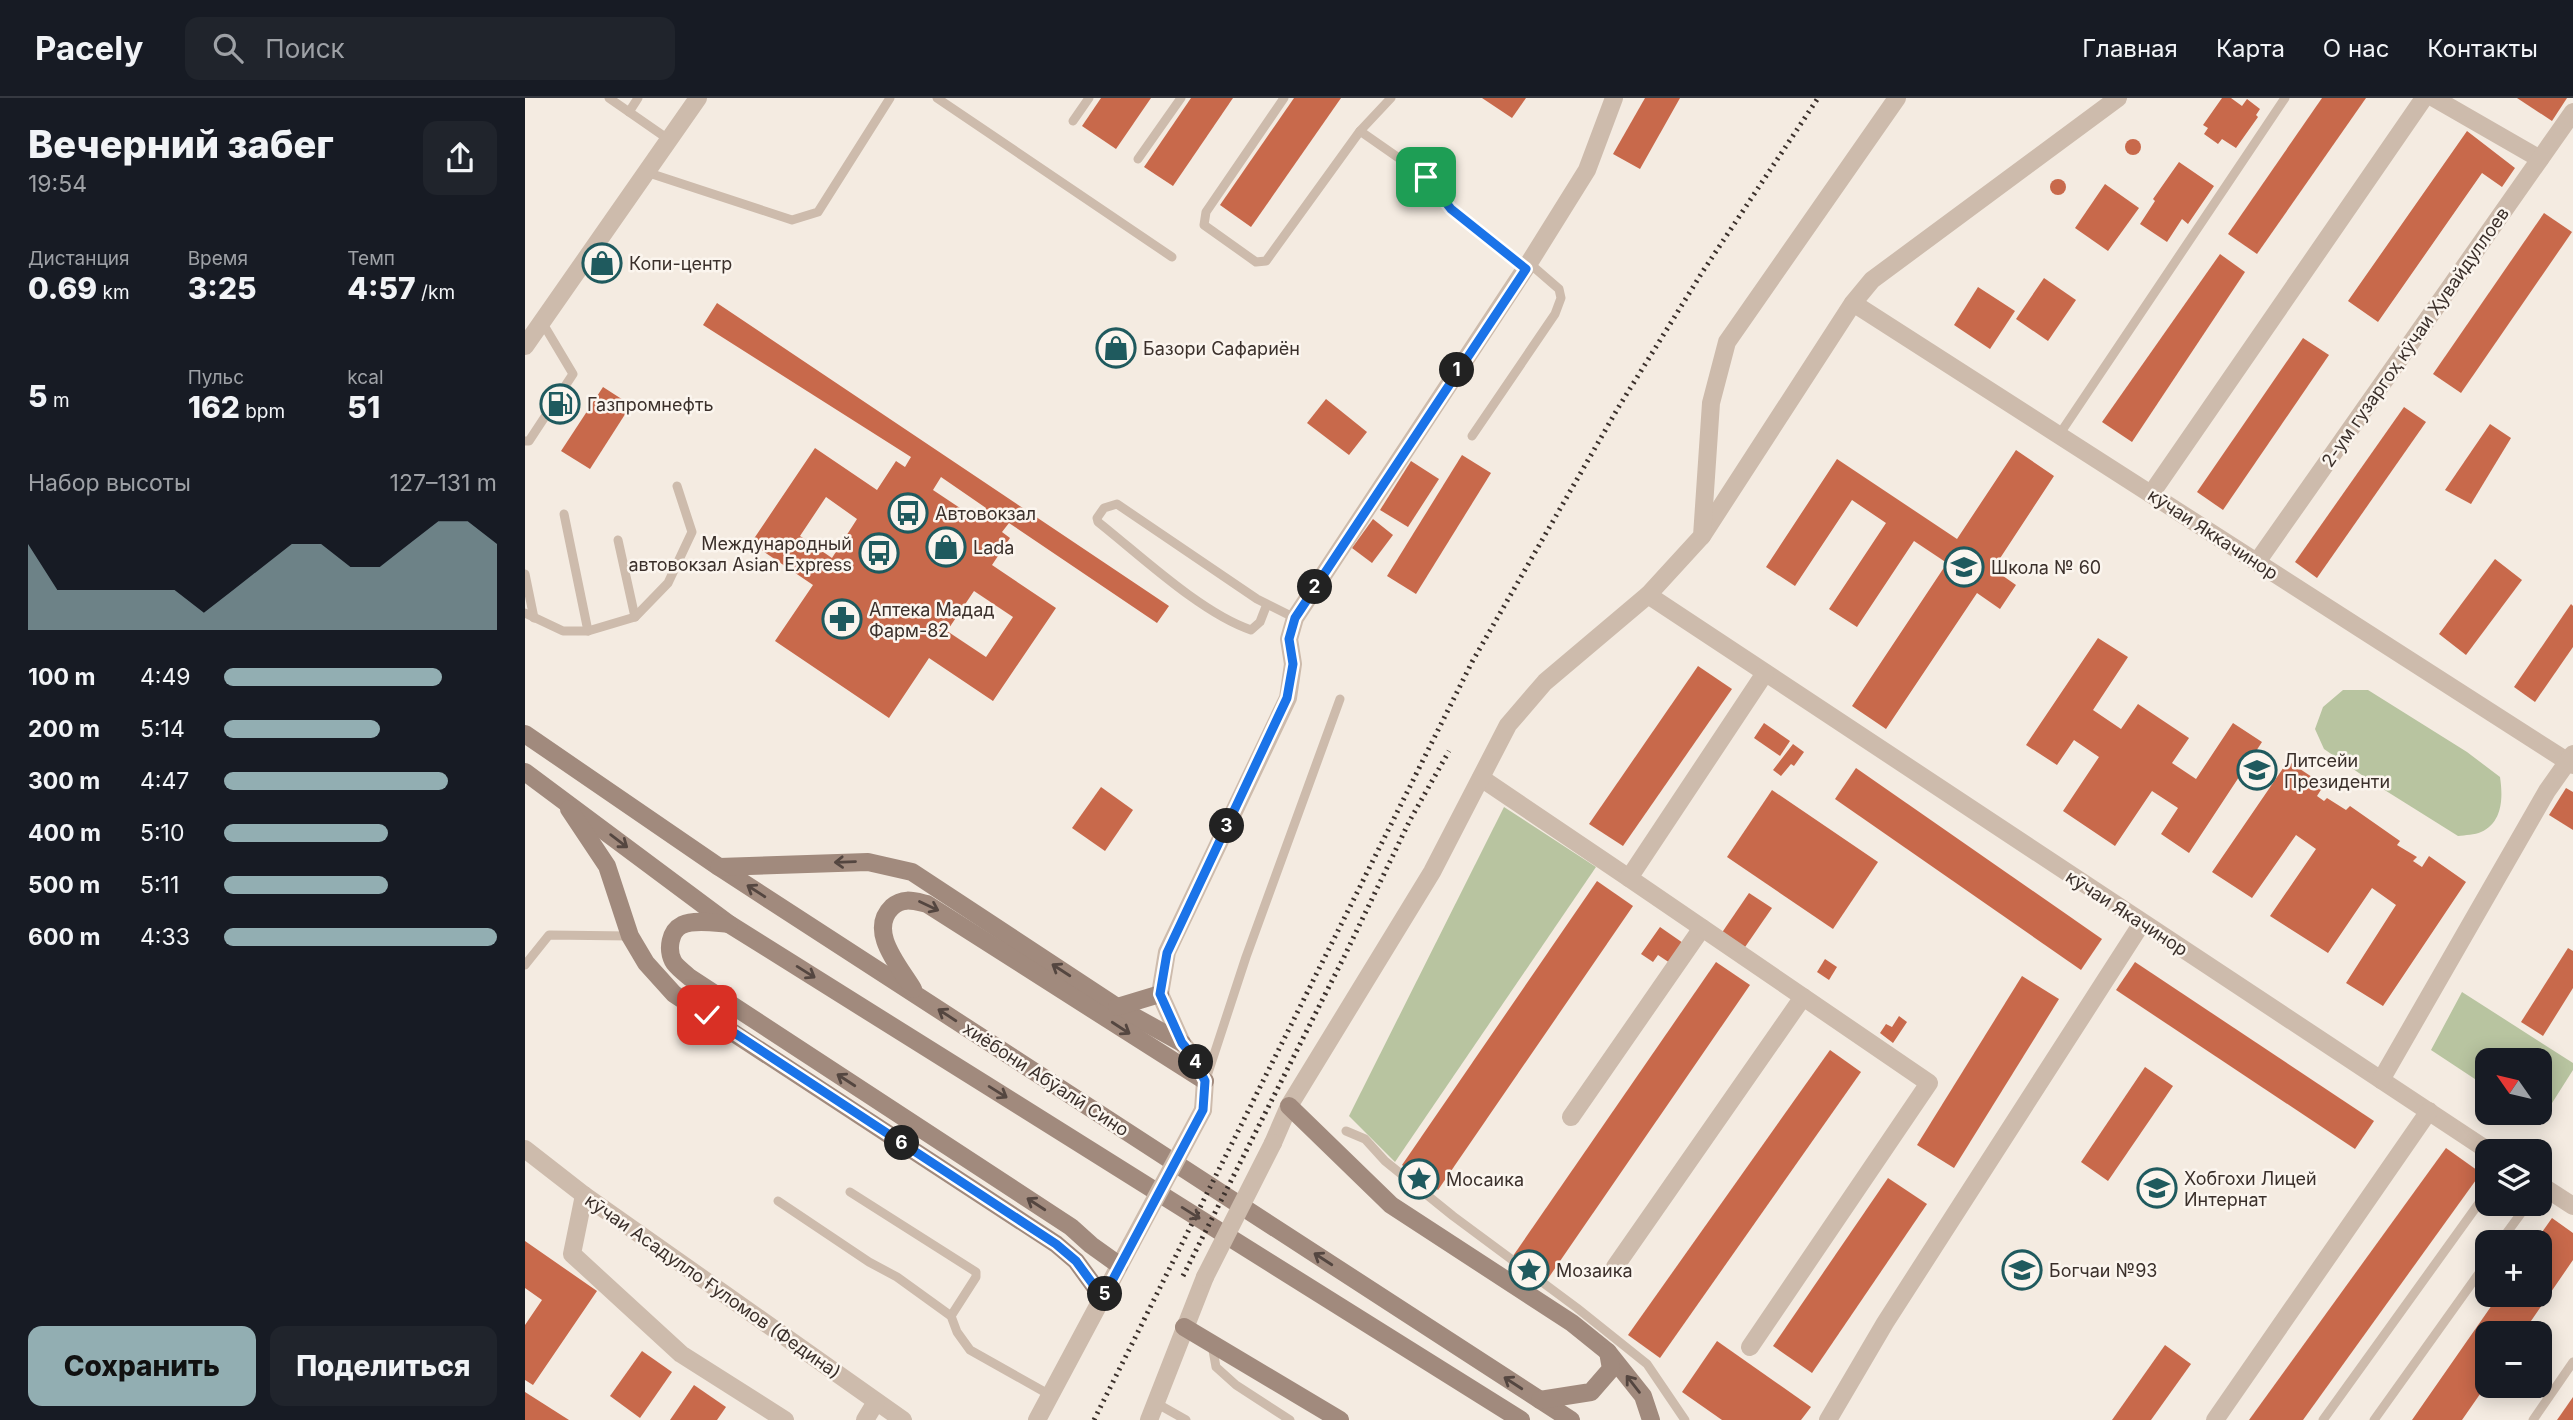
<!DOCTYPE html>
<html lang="ru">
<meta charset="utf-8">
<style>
:root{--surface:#171b24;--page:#20242c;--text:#f1f3f6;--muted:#9ea1a6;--line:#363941;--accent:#92aeb2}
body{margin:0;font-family:Inter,sans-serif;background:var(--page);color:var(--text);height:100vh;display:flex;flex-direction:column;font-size:26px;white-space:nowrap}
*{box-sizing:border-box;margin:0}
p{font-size:23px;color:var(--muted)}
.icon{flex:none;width:38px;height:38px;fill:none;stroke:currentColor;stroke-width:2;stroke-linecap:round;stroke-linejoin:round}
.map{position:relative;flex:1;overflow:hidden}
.side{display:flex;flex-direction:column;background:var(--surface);width:525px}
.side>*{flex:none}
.needle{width:46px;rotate:304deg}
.buttons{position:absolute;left:1950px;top:950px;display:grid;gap:14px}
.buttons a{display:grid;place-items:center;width:77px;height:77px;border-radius:14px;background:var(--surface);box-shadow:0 4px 18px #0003;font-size:35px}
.pin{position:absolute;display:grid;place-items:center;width:60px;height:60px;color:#fff;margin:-30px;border-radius:14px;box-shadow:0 4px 10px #0006}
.km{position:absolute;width:35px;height:35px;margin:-18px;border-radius:50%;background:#222;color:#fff;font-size:19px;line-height:35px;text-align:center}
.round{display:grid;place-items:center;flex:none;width:74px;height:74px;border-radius:14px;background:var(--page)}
.headline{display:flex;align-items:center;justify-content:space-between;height:119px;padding:0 28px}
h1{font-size:38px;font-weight:800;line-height:52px}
.metrics{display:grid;grid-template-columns:repeat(3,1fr);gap:10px;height:119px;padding:7px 28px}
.metrics div{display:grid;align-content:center}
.metrics b{font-size:30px;font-weight:800}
.metrics small{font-size:19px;font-weight:400}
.metrics p{font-size:19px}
.chart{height:196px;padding:14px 28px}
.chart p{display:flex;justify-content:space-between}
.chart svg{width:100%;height:126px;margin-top:7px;fill:var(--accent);opacity:.7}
.button{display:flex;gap:14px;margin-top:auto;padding:14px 28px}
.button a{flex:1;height:80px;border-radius:14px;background:var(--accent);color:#111;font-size:28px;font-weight:800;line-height:80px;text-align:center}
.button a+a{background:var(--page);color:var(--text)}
ul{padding:0 28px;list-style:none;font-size:23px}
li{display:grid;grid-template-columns:112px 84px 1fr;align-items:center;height:52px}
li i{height:18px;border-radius:9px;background:var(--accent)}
header{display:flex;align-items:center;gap:42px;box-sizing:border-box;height:98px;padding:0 35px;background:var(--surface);border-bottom:2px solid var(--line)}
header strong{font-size:33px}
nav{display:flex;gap:38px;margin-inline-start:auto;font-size:24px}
.search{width:490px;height:63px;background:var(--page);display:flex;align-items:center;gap:18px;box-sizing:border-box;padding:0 24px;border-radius:14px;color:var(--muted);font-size:26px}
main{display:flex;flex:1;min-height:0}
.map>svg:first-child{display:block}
.green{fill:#b8c4a0}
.building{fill:#c8694b;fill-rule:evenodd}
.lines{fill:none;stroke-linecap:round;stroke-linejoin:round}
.service{stroke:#cdbbac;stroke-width:9}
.minor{stroke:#cdbbac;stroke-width:18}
.tertiary{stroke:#cdbbac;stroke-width:18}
.secondary{stroke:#a18a7d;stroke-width:18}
.rail{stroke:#3b302b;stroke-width:5;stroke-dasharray:2 5;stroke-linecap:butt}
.tertiary-bridge{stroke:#cdbbac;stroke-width:18}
.oneway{stroke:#544640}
.route-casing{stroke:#fff;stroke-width:14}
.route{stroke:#1a73e8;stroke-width:9}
.labels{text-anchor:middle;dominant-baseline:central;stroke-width:5;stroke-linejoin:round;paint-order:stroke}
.poi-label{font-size:18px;fill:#3b302b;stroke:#fbf5ee;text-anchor:start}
.street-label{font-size:18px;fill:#3b302b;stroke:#fbf5ee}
</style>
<header>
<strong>Pacely</strong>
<div class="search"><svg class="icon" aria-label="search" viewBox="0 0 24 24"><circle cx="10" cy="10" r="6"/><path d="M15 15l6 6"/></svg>Поиск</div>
<nav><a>Главная</a><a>Карта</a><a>О нас</a><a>Контакты</a></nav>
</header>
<main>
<section class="side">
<div class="headline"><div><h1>Вечерний забег</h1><p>19:54</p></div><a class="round"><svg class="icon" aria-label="share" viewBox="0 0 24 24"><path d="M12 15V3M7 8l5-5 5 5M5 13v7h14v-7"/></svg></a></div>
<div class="metrics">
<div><p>Дистанция</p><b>0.69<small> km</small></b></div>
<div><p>Время</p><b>3:25</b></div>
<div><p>Темп</p><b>4:57<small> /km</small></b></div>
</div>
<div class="metrics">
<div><b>5<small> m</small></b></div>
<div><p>Пульс</p><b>162<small> bpm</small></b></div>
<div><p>kcal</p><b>51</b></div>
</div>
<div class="chart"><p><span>Набор высоты</span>127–131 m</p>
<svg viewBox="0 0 160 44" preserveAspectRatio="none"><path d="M0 44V14L10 30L20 30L30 30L40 30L50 30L60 38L70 30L80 22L90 14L100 14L110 22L120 22L130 14L140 6L150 6L160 14V44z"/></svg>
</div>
<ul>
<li><b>100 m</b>4:49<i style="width:80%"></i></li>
<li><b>200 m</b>5:14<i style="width:57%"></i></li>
<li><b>300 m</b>4:47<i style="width:82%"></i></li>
<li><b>400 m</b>5:10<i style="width:60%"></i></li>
<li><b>500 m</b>5:11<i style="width:60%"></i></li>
<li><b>600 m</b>4:33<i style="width:100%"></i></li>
</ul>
<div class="button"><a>Сохранить</a><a>Поделиться</a></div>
</section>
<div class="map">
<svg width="2048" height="1322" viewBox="0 0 2048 1322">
<rect width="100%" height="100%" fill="#f4ebe1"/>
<g class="green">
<path d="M1818 592H1843L1942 654 1975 679C1978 699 1978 724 1956 734 1950 737 1940 737 1933 738L1850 686 1799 651 1790 631 1798 609Z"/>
<polygon points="979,709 1071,769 870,1064 824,1018"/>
<polygon points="1937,894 2048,965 2048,972 2015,1024 2001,1015 2014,1015 2014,962 1962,962 1962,989 1906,952"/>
</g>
<g class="building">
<polygon points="576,0 626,0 591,51 557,28"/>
<polygon points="666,0 708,0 648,88 619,69"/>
<polygon points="769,0 816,0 726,129 695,107"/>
<polygon points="957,0 1001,0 987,20"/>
<polygon points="1120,0 1155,0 1115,71 1088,56"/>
<polygon points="1697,0 1706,0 1717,8 1722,1 1735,11 1731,17 1733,19 1711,50 1697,41 1693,46 1679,36 1683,30 1678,27"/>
<polygon points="1797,0 1841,0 1732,156 1703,136"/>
<polygon points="1992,0 2042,0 2027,23"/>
<polygon points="1942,33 1990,70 1977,89 1957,75 1853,224 1823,203"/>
<circle cx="1608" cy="49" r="8"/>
<polygon points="1654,64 1689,88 1663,126 1657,121 1642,144 1615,126 1630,103 1628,101"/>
<circle cx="1533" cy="89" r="8"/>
<polygon points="1580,86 1614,110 1583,153 1550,130"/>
<polygon points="2019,115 2047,134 1936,295 1908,276"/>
<polygon points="1695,156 1720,174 1607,344 1577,324"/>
<polygon points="1519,180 1551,202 1523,243 1491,221"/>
<polygon points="1453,189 1490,213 1465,251 1429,227"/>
<path d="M192 205 644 508 632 525 484 425 477 434 485 440 467 467 531 510 468 603 404 560 364 620 250 543 288 487 226 445 290 350 352 392 371 363 380 369 386 359 178 227ZM416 379 461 410 453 422 408 392ZM301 399 332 421 307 460 275 438ZM449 493 488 519 461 559 422 533Z"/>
<polygon points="1778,240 1804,257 1698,412 1672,394"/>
<polygon points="78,289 106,307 65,371 36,353"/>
<polygon points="801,301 842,334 824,357 782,325"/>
<polygon points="1879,309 1901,324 1792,480 1770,464"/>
<polygon points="1965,326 1986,340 1946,406 1920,392"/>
<polygon points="1491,352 1529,378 1468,471 1491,487 1475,511 1452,495 1361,631 1327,608 1422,465 1389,443 1332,529 1304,511 1361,425 1327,402 1270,488 1241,469 1312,361 1432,441"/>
<polygon points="937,357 966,375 891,496 862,478"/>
<polygon points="886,363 914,381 883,429 855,412"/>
<polygon points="848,421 868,437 847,465 827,450"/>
<polygon points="1970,461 1997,482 1941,557 1914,536"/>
<polygon points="2046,506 2048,508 2048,549 2010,604 1989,589"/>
<polygon points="1573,540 1603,559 1568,612 1596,631 1613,606 1664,640 1647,665 1671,681 1708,625 1737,644 1664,755 1636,736 1653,710 1627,693 1590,748 1538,713 1574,659 1549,642 1532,667 1501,647"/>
<polygon points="1173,568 1207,591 1098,748 1064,726"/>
<polygon points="1239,625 1265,643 1255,658 1229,640"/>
<polygon points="1268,646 1279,654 1269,668 1266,666 1256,678 1248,672"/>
<polygon points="1763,663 1799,687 1792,698 1799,703 1802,700 1821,712 1825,708 1875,743 1872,747 1892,759 1888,763 1897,769 1904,758 1941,784 1858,908 1821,885 1871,807 1847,790 1803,855 1745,818 1791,751 1771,737 1727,800 1687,774"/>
<polygon points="1331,670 1577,841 1556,872 1310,701"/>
<polygon points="576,689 608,712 580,753 547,730"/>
<polygon points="2041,690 2048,694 2048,732 2024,717"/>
<polygon points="1247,692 1353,764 1308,831 1202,759"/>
<polygon points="1072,783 1108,808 913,1092 877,1067"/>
<polygon points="1224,795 1247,810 1218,852 1196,836"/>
<polygon points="1135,829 1158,845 1145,865 1133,857 1128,864 1116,856"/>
<polygon points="2043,850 2048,853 2048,890 2018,938 1996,924"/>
<polygon points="1300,861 1312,869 1304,882 1292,874"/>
<polygon points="1191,864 1225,887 1022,1182 988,1158"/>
<polygon points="1610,864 1849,1023 1830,1051 1591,892"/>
<polygon points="1497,878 1534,901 1429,1070 1392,1047"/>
<polygon points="1374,918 1382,924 1368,945 1355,935 1361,926 1367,929"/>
<polygon points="1305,952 1336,974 1135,1260 1103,1237"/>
<polygon points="1620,969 1648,988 1583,1083 1556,1064"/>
<polygon points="1921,1050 1956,1075 1778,1322 1724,1322"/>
<polygon points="1363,1080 1402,1106 1287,1275 1248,1248"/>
<polygon points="2027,1120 2048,1135 2048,1162 1997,1236 1962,1236 1962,1286 1937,1322 1887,1322 1974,1197 2014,1197 2014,1144 2010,1144"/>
<polygon points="0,1143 72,1193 8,1287 0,1282 0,1227 17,1202 0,1190"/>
<polygon points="1192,1243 1286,1309 1276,1322 1197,1322 1157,1294"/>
<polygon points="1640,1247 1666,1266 1626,1322 1587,1322"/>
<polygon points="117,1253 147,1274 115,1320 85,1298"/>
<polygon points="169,1287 201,1309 192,1322 145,1322"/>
<polygon points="0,1294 44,1322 0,1322"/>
<polygon points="2048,1299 2048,1322 2032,1322"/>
</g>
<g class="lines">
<g class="service">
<polyline points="84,0 143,41"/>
<polyline points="412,0 647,159"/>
<polyline points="759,0 681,114 679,127 731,164 741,163 835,33 866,0"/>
<polyline points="104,14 113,0"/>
<polyline points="548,23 564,0"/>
<polyline points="835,33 901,79 926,111 1001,171"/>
<polyline points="613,61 656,0"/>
<polyline points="121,74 267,122 293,114 365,0"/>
<polyline points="1534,337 1760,0"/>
<polyline points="947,338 1030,216 1036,200 1034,191 1004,165"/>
<polyline points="0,343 4,343 48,276 17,224"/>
<polyline points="39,416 63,533"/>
<polyline points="93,442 110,519"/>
<polyline points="0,476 9,520"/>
<path d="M742 506 735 524 726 532C676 515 616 458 573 424L572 420 579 410 592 406 732 501 770 520"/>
<polyline points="0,515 38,533 63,533 110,519 143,485 167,434 152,388"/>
<polyline points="0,867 24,837 105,838"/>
<polyline points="681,981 721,859 815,601"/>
<polyline points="821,1033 840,1041 860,1063 928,1118 1052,1210 1122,1266 1160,1322"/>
<polyline points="325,1094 451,1174 451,1179 426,1218"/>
<polyline points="253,1103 344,1164 372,1179 426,1218 432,1234 445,1252 525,1297"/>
<polyline points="1975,1144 1997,1114 1998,1106"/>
<polyline points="687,1247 691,1269 711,1287 765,1322"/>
<polyline points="631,1305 661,1322"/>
<polyline points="1798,1322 1962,1094"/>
<polyline points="1849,1322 1962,1164"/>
<polyline points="2008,1322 2048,1264"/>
</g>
<g class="minor">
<polyline points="1909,0 2015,61"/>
<polyline points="1328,205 2048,667"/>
<polyline points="0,248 173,0"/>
<polyline points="1626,396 1899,0"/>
<polyline points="1177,438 1328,205 1347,182 1593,0"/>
<polyline points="1732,464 2048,14"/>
<polyline points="1123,497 1965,1054"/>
<polyline points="956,680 1104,780"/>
<polyline points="1856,982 2022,693 2048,656"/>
<polyline points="1046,1019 1177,830"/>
<polyline points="0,1051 59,1097 378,1322"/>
<polyline points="2014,1086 2048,1108"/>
<polyline points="59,1097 47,1156 156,1256 260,1322"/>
<polyline points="1090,1169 1278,899"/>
<polyline points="1225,1249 1404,985 1104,780 1240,575"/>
<polyline points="340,1322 351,1304"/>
<polyline points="1303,1322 1360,1225 1617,825"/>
<polyline points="1690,1322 1904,1013"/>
</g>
<g class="tertiary">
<polyline points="678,1012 680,983 667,957 657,945 635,896 642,854 763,600 768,566 764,541 770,520 1004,165 1062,72 1089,0"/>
<polyline points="748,1045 764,1008 907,774 983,627 1020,584 1123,497 1177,438 1186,305 1202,244 1372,0"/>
<polyline points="512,1322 606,1146"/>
<polyline points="624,1322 680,1179"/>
</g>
<g class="secondary">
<polyline points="0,636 194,769 1046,1322"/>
<polyline points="0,674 204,826 996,1322"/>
<polyline points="44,711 82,768 105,838 121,865 149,896 531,1146 551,1163 578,1200"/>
<polyline points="194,769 343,764 387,774 592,909 657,945"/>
<path d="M204 826C190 825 170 821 157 827 145 833 142 851 148 863 151 869 159 874 164 879L546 1129 566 1147 594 1167"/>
<path d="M388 891C375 869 342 833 367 809 378 799 389 803 402 806L680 983"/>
<polyline points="592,909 635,896"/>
<polyline points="764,1008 866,1107 1047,1225 1083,1254 1118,1298 1126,1322"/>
<polyline points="659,1229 815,1322"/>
<polyline points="1015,1302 1066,1294 1086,1271 1083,1254"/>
</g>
<g class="rail">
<polyline points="658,1178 820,857 885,722 924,653"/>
<polyline points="569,1322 947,564 1093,310 1178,173 1293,0"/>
</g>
<g class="tertiary-bridge">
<polyline points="606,1146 678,1012"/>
<polyline points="680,1179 748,1045"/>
</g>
</g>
<defs><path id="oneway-shaft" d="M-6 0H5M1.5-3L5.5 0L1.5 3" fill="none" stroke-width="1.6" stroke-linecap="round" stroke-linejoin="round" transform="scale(1.75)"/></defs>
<g class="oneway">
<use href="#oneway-shaft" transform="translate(94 743) rotate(37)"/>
<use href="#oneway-shaft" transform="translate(320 764) rotate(178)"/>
<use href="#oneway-shaft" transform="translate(231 793) rotate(-147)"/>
<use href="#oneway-shaft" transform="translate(404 808) rotate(25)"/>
<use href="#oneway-shaft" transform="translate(536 872) rotate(-147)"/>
<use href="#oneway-shaft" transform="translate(281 874) rotate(32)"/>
<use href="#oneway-shaft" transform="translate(422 917) rotate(-147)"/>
<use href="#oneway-shaft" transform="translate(596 930) rotate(33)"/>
<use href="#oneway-shaft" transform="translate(321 982) rotate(-147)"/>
<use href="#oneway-shaft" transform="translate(473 994) rotate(32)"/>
<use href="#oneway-shaft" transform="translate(511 1106) rotate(-147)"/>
<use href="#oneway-shaft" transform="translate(666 1115) rotate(32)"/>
<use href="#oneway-shaft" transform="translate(798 1161) rotate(-147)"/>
<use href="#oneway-shaft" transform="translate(988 1285) rotate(-147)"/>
<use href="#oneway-shaft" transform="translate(1108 1286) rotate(-128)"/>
</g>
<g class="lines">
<g class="route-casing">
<polyline id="route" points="182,917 531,1146 551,1163 578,1200 678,1012 680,983 667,957 657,945 635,896 642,855 762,600 768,566 764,541 770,520 1001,171 926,111 901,79"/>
</g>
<use href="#route" class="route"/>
</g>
<defs>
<g id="shop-ring" transform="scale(2.0125)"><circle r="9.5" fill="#fbf5ee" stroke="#1f5a5e" stroke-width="1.5"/><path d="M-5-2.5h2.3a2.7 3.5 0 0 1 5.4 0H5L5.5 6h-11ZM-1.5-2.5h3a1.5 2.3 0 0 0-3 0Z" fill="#1f5a5e"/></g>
<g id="fuel-ring" transform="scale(2.0125)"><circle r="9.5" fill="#fbf5ee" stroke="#1f5a5e" stroke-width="1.5"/><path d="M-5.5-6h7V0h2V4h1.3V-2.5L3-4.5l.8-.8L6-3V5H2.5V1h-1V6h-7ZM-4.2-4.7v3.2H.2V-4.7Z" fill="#1f5a5e"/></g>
<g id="bus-ring" transform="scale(2.0125)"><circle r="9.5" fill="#fbf5ee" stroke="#1f5a5e" stroke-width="1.5"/><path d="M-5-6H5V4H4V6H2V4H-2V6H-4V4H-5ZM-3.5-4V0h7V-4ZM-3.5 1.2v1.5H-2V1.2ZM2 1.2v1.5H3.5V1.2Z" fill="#1f5a5e"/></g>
<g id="school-ring" transform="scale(2.0125)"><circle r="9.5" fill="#fbf5ee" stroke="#1f5a5e" stroke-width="1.5"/><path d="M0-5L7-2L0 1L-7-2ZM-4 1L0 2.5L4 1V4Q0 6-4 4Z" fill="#1f5a5e"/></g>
<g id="pharmacy-ring" transform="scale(2.0125)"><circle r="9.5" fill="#fbf5ee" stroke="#1f5a5e" stroke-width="1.5"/><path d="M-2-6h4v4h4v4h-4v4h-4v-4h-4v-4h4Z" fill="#1f5a5e"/></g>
<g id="sight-ring" transform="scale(2.0125)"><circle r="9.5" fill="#fbf5ee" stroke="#1f5a5e" stroke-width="1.5"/><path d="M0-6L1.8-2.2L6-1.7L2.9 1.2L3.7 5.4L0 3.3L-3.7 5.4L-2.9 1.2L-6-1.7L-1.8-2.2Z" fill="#1f5a5e"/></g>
</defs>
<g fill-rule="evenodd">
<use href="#shop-ring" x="77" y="165"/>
<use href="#shop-ring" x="591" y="250"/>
<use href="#fuel-ring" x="35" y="306"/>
<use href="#bus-ring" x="383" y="415"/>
<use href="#shop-ring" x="421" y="449"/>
<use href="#bus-ring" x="354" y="455"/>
<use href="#school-ring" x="1439" y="469"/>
<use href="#pharmacy-ring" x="317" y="521"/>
<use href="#school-ring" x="1732" y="672"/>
<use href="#sight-ring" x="894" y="1081"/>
<use href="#school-ring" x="1632" y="1090"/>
<use href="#sight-ring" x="1004" y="1172"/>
<use href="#school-ring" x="1497" y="1172"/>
</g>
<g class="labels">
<g class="poi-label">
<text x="104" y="165">Копи-центр</text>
<text x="618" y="250">Базори Сафариён</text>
<text x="62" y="306">Газпромнефть</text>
<text x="410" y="415">Автовокзал</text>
<text x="327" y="445" text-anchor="end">Международный<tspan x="327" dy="21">автовокзал Asian Express</tspan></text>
<text x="448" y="449">Lada</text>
<text x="1466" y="469">Школа № 60</text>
<text x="344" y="511">Аптека Мадад<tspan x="344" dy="21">Фарм-82</tspan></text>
<text x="1759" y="662">Литсейи<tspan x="1759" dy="21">Президенти</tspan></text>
<text x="1659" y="1080">Хобгохи Лицей<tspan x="1659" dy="21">Интернат</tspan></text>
<text x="921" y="1081">Мосаика</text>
<text x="1031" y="1172">Мозаика</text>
<text x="1524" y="1172">Богчаи №93</text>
</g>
<g class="street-label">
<text transform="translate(1890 239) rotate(-55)">2-ум гузаргоҳ кӯчаи Ҳувайдуллоев</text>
<text transform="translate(1688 436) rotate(33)">кӯчаи Яккачинор</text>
<text transform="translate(1602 815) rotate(33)">кӯчаи Якачинор</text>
<text transform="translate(521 981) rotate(33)">хиёбони Абӯалӣ Сино</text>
<text transform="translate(188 1188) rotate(35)">кӯчаи Асадулло Ғуломов (Федина)</text>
</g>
</g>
</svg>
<div class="buttons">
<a><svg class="needle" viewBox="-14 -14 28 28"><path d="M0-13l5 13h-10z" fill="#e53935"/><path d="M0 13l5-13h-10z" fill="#9ea1a6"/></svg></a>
<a><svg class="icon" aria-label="layers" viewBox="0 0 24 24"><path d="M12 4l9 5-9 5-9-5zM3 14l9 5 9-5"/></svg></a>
<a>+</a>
<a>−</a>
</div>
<div class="pin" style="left:901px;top:79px;background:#1e9e55"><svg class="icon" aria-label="arrive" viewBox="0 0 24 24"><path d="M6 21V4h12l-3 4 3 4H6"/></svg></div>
<div class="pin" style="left:182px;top:917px;background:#d93025"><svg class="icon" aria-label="check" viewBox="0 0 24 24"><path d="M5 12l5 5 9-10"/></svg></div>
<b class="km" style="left:932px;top:272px">1</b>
<b class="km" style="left:790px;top:489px">2</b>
<b class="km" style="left:702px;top:728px">3</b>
<b class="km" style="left:671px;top:964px">4</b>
<b class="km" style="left:580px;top:1196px">5</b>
<b class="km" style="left:377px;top:1045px">6</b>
</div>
</main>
